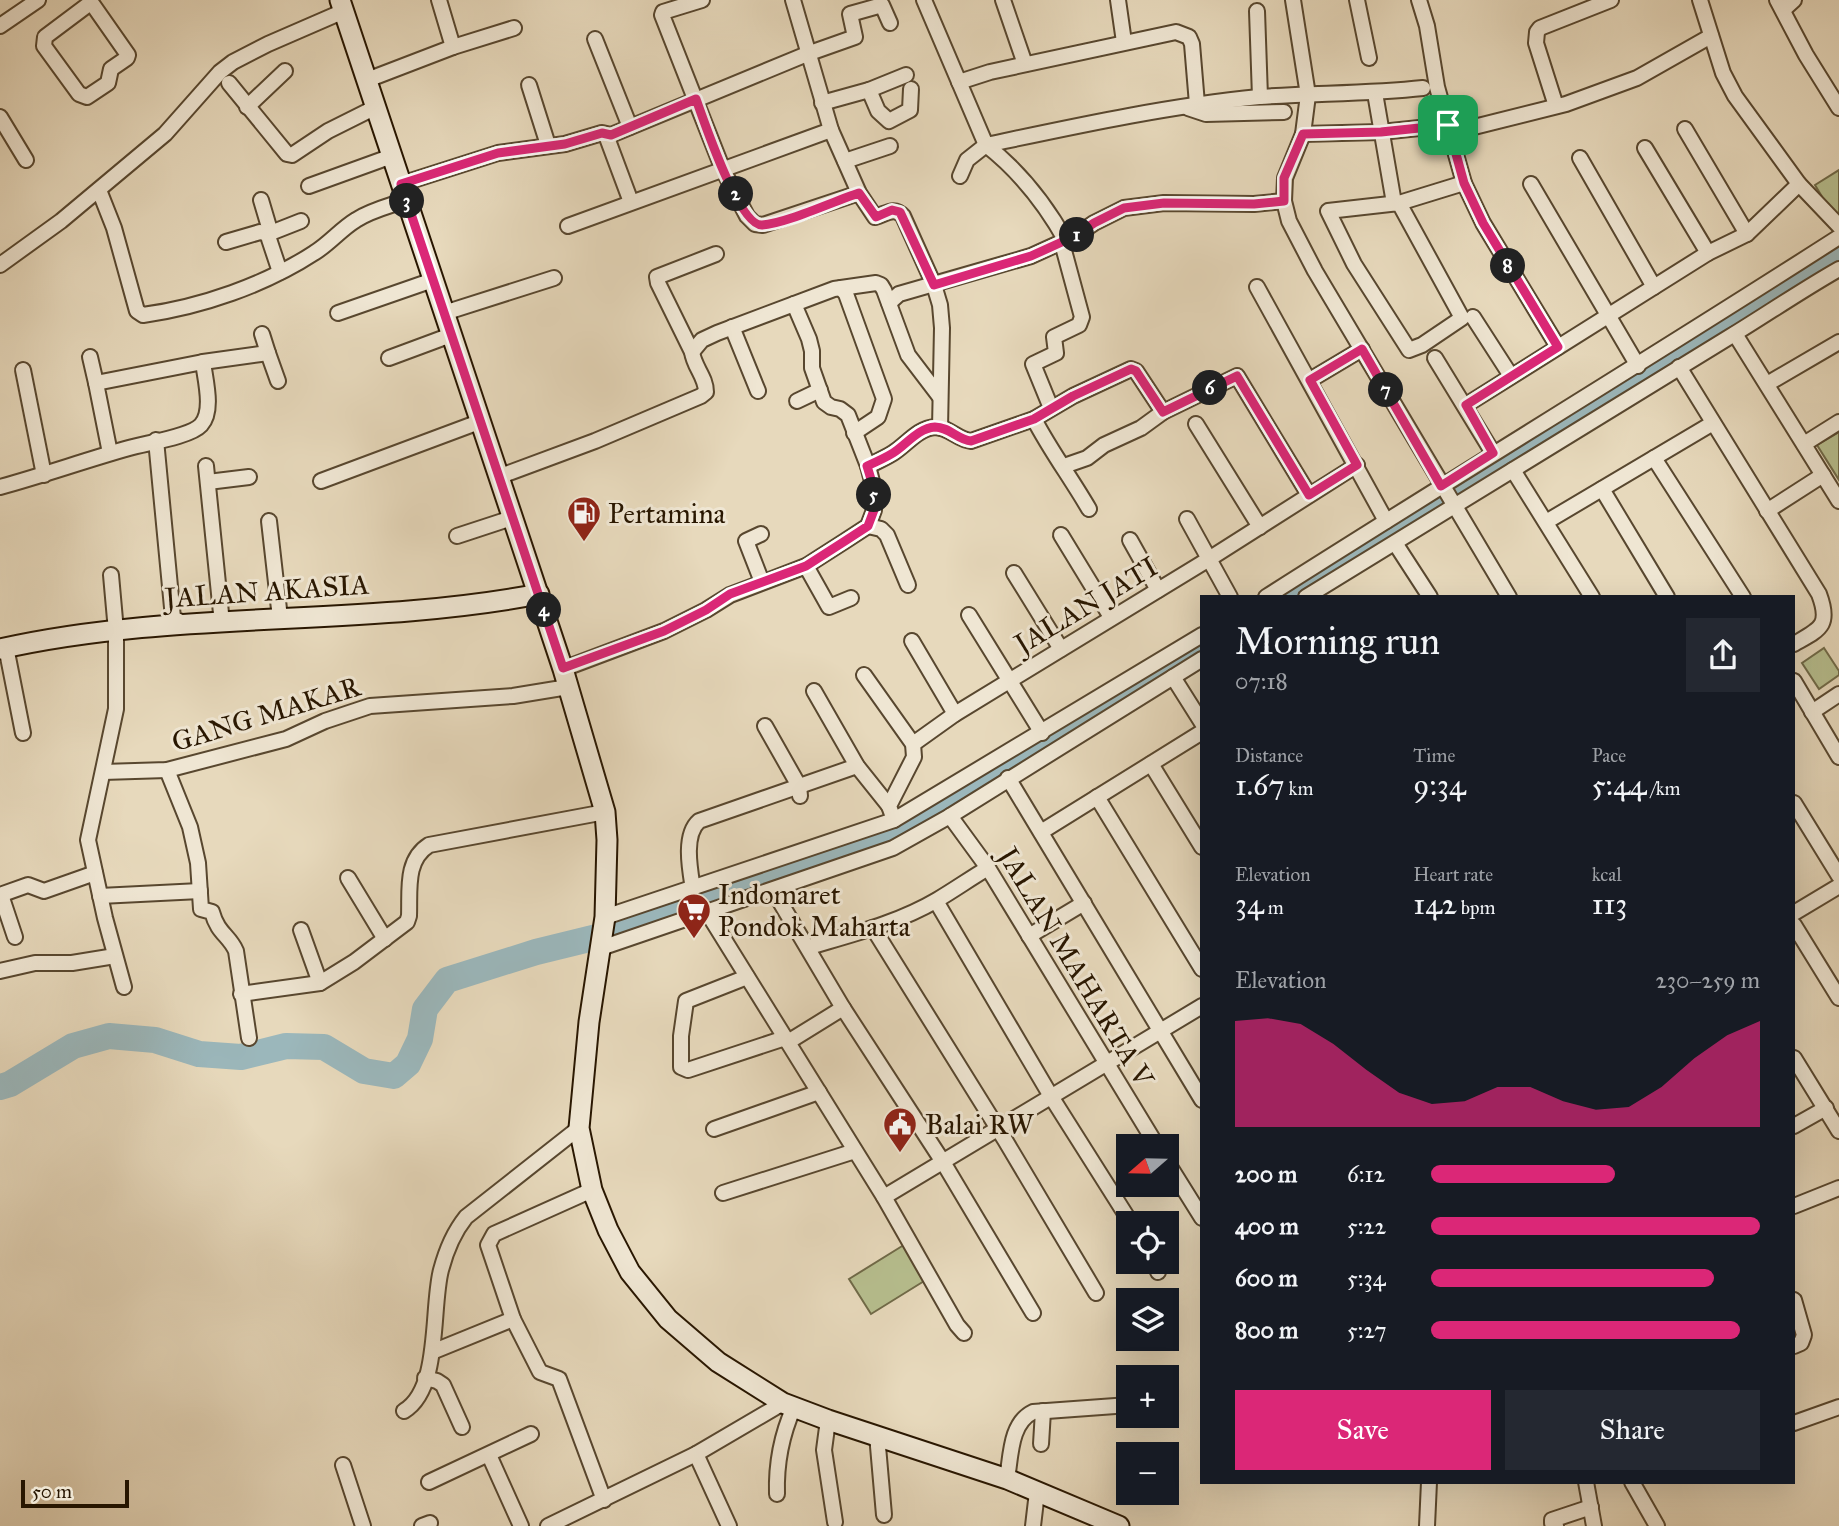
<!DOCTYPE html>
<meta charset="utf-8">
<style>
:root{--surface:#171b24;--page:#242831;--text:#f1f3f6;--muted:#9ea1a6;--accent:#db2777}
body{margin:0;font-family:"IM FELL Great Primer",serif;background:var(--page);color:var(--text);height:100vh;display:flex;flex-direction:column;font-size:26px;white-space:nowrap}
*{box-sizing:border-box;margin:0}
p{font-size:23px;color:var(--muted)}
.icon{flex:none;width:38px;height:38px;fill:none;stroke:currentColor;stroke-width:2;stroke-linecap:round;stroke-linejoin:round}
.map{position:relative;flex:1;overflow:hidden}
.side{position:absolute;left:1200px;top:595px;width:595px;height:889px;display:flex;flex-direction:column;background:var(--surface);border-radius:0px;box-shadow:0 7px 28px #0002}
.side>*{flex:none}
.needle{width:46px;rotate:250deg}
.tools{position:absolute;left:1116px;top:1134px;display:grid;gap:14px}
.tools a{display:grid;place-items:center;width:63px;height:63px;border-radius:0px;background:var(--surface);box-shadow:0 7px 28px #0002;font-size:35px}
.scale{position:absolute;left:21px;bottom:18px;width:108px;box-sizing:border-box;padding-left:7px;border:4px solid #281600;border-top:0;font-size:19px;line-height:24px;white-space:nowrap;color:#281600;-webkit-text-stroke:5px #efe6d3;paint-order:stroke}
.pin{position:absolute;display:grid;place-items:center;width:60px;height:60px;color:#fff;margin:-30px;border-radius:14px;box-shadow:0 4px 10px #0006}
.km{position:absolute;width:35px;height:35px;margin:-18px;border-radius:50%;background:#222;color:#fff;font-size:19px;line-height:35px;text-align:center}
.round{display:grid;place-items:center;flex:none;width:74px;height:74px;border-radius:0px;background:var(--page)}
.headline{display:flex;align-items:center;justify-content:space-between;height:119px;padding:0 35px}
h1{font-size:38px;font-weight:600;line-height:52px}
.metrics{display:grid;grid-template-columns:repeat(3,1fr);gap:10px;height:119px;padding:7px 35px}
.metrics div{display:grid;align-content:center}
.metrics b{font-size:30px;font-weight:600}
.metrics small{font-size:19px;font-weight:400}
.metrics p{font-size:19px}
.chart{height:196px;padding:14px 35px}
.chart p{display:flex;justify-content:space-between}
.chart svg{width:100%;height:126px;margin-top:7px;fill:var(--accent);opacity:.7}
.button{display:flex;gap:14px;margin-top:auto;padding:14px 35px}
.button a{flex:1;height:80px;border-radius:0px;background:var(--accent);color:#fff;font-size:28px;font-weight:600;line-height:80px;text-align:center}
.button a+a{background:var(--page);color:var(--text)}
ul{padding:0 35px;list-style:none;font-size:23px}
li{display:grid;grid-template-columns:112px 84px 1fr;align-items:center;height:52px}
li i{height:18px;border-radius:9px;background:var(--accent)}
.map>svg:first-child{display:block}
.green{fill:#b7bf8f;stroke:#706a48;stroke-width:2}
.lines{fill:none;stroke-linecap:round;stroke-linejoin:round}
.river{stroke:#9bb7bb;stroke-width:26}
.street-casing{stroke:#58472f;stroke-width:18}
.secondary-casing{stroke:#281600;stroke-width:23}
.street{stroke:#efe6d3;stroke-width:14}
.secondary{stroke:#efe6d3;stroke-width:19}
.route-casing{stroke:#fff;stroke-width:14}
.route{stroke:#db2777;stroke-width:9}
.labels{text-anchor:middle;dominant-baseline:central;stroke-width:6;stroke-linejoin:round;paint-order:stroke}
.poi-label{font-size:28px;fill:#281600;stroke:#efe6d3;text-anchor:start}
.street-label{font-size:28px;fill:#281600;stroke:#efe6d3}
</style>
<div class="map">
<svg width="1839" height="1526" viewBox="0 0 1839 1526">
<rect width="100%" height="100%" fill="#e7d9bc"/>
<filter id="stains"><feTurbulence type="fractalNoise" baseFrequency=".00286" numOctaves="4"/><feColorMatrix values="0 0 0 0 .2 0 0 0 0 .09 0 0 0 0 .02 0 0 0 .5 -.17"/></filter>
<radialGradient id="worn" r=".72"><stop offset=".6" stop-color="#630" stop-opacity="0"/><stop offset="1" stop-color="#630" stop-opacity=".3"/></radialGradient>
<g class="green">
<polygon points="1839,170 1839,225 1815,185"/>
<polygon points="1839,432 1839,480 1817,445"/>
<polygon points="1824,648 1839,671 1839,675 1819,689 1802,663"/>
<polygon points="907,1243 929,1278 871,1314 849,1279"/>
</g>
<g class="lines">
<g class="river">
<polyline points="1289,597 1531,449 1839,255"/>
<polyline points="0,1087 10,1084 73,1046 109,1036 155,1040 199,1054 241,1057 286,1046 324,1047 364,1071 394,1076 408,1064 420,1039 425,1009 447,980 536,952 638,927 895,837 1202,649"/>
</g>
<g class="street-casing">
<g id="street">
<polyline points="439,0 453,47"/>
<polyline points="702,0 663,12 662,15 723,170 747,216 755,224 763,225 859,193"/>
<path d="M793 0 831 130 859 193 875 217C886 214 894 206 903 216L934 285 940 305 942 328 940 428"/>
<path d="M924 0 986 145C1018 170 1046 205 1066 241"/>
<polyline points="1003,0 1025,64"/>
<polyline points="1118,0 1124,42"/>
<polyline points="1293,0 1308,95 1303,134 1285,178 1284,201 1289,221 1315,271 1509,597"/>
<polyline points="1357,0 1369,58"/>
<polyline points="1419,0 1427,26 1437,87 1464,183 1483,223 1558,347"/>
<polyline points="1700,0 1723,73 1735,96 1799,184 1839,226"/>
<polyline points="1777,0 1806,55 1839,108"/>
<polygon points="89,4 93,5 128,55 127,58 111,69 108,83 87,97 79,94 44,46 45,37"/>
<polyline points="1783,10 1794,0"/>
<polyline points="1257,11 1260,97"/>
<polyline points="0,26 38,0"/>
<polyline points="595,39 630,127"/>
<polyline points="367,80 453,47 514,28"/>
<polyline points="959,82 990,72 1176,32 1189,37 1192,44 1197,104"/>
<polyline points="229,83 287,154 292,155 328,131 376,107"/>
<polyline points="529,85 548,145"/>
<polyline points="869,90 906,75"/>
<polyline points="1375,93 1394,203"/>
<polyline points="822,103 869,90 878,111 889,121 910,110 911,89"/>
<polyline points="1556,106 1536,43 1537,32 1540,28 1611,0"/>
<polyline points="247,107 285,71"/>
<polyline points="1188,108 1206,114 1284,112"/>
<polyline points="0,117 26,160"/>
<polyline points="1685,129 1747,234"/>
<polyline points="1450,133 1566,104 1637,78 1711,36"/>
<polyline points="1303,134 1381,132 1448,125"/>
<polyline points="606,135 631,202"/>
<polyline points="1645,148 1708,253"/>
<polyline points="1580,158 1654,287"/>
<polyline points="845,161 890,146"/>
<path d="M960 176 967 160 986 145C1076 126 1167 106 1259 97 1314 93 1368 94 1423 88"/>
<polyline points="401,184 498,153 565,144 602,133 611,135 807,54 855,37 850,14 882,5 890,23"/>
<polyline points="1531,184 1638,366"/>
<polyline points="309,186 392,156"/>
<path d="M99 190 114 228 137 311 143 315C201 307 265 285 314 253 329 244 341 229 356 220 371 210 390 206 406 200"/>
<polyline points="261,200 269,227 269,239 280,272"/>
<polyline points="1399,203 1462,318 1422,345 1409,350 1354,264 1328,211 1399,203 1464,183"/>
<polyline points="568,226 831,130"/>
<polyline points="226,242 260,232 268,234 301,221"/>
<polyline points="0,265 61,221 165,134 220,72 233,62 268,44 344,11"/>
<polyline points="1257,287 1386,521"/>
<polyline points="841,288 846,294 884,399 878,417 854,433"/>
<polyline points="889,303 899,294 1031,256 1075,236 1094,223 1124,208 1164,203 1254,204 1284,201"/>
<polyline points="794,304 809,339 812,351 812,368 824,402 831,407 840,409 848,415 868,466"/>
<polyline points="338,313 433,280"/>
<polyline points="444,313 554,278"/>
<polyline points="1473,317 1511,376"/>
<polyline points="732,327 758,391"/>
<polyline points="262,334 268,353"/>
<polyline points="1735,334 1839,501"/>
<polyline points="692,352 702,340 717,333 834,289 876,283 881,285 884,290 908,355 940,397"/>
<polyline points="90,357 96,383"/>
<polyline points="389,358 451,335"/>
<polyline points="1435,358 1493,453"/>
<path d="M1679 367 1819 594C1831 626 1820 629 1794 644"/>
<polyline points="23,370 44,475"/>
<polyline points="1310,380 1362,349"/>
<polyline points="1767,384 1839,342"/>
<polyline points="797,401 820,390"/>
<polyline points="1466,405 1708,253 1747,234 1799,184"/>
<polyline points="1051,408 1033,364 1056,353 1054,337 1079,325 1082,317 1062,243"/>
<path d="M1034 419C1050 450 1071 478 1089 509"/>
<polyline points="1196,424 1260,527"/>
<polyline points="156,440 173,618 185,624"/>
<polyline points="1804,444 1839,422"/>
<polyline points="110,453 96,383 203,362 268,353 278,381"/>
<polyline points="1654,458 1743,597"/>
<polyline points="206,466 222,623"/>
<polyline points="1064,466 1087,458 1104,445 1141,428 1163,412 1237,376 1309,495"/>
<polyline points="1513,470 1592,597"/>
<path d="M498 477 595 441 701 396 706 392C706 377 694 367 692 352L658 283 657 277 716 254"/>
<polyline points="321,481 479,422"/>
<polyline points="208,482 249,477"/>
<path d="M0 487C44 475 86 460 129 448 146 443 190 437 201 425 214 411 205 379 203 362"/>
<polyline points="1602,489 1667,597"/>
<polyline points="1767,511 1823,475"/>
<polyline points="1187,519 1230,597"/>
<polyline points="269,521 280,618"/>
<polyline points="1546,522 1713,423"/>
<polyline points="868,526 881,529 887,535 908,585"/>
<polyline points="761,534 746,541 762,582"/>
<polyline points="1061,535 1111,617"/>
<polyline points="457,536 512,518"/>
<polyline points="1130,540 1158,590"/>
<polyline points="1395,543 1430,597"/>
<polyline points="806,566 829,607 851,598"/>
<polyline points="1014,573 1061,649"/>
<polyline points="111,575 116,631 116,709 88,840 105,918 124,987"/>
<path d="M1266 597C1456 476 1649 359 1839 237"/>
<path d="M1306 597C1448 511 1589 422 1731 336 1767 314 1802 290 1839 269"/>
<polyline points="969,615 1042,733"/>
<polyline points="912,641 955,714"/>
<polyline points="6,647 23,733"/>
<path d="M563 669 664 631 706 610 730 595 806 566 845 541 868 526 874 510V489L868 466C876 462 885 458 893 453 906 445 918 428 935 427 949 427 958 440 971 441L1034 419 1073 396 1131 369 1136 371 1163 412"/>
<polyline points="864,675 913,744 914,757 889,806 894,820"/>
<polyline points="1173,677 1202,723"/>
<polyline points="1794,681 1839,757"/>
<polyline points="814,691 857,766 889,806"/>
<polyline points="1812,712 1839,694"/>
<polyline points="765,726 799,786 800,796"/>
<polyline points="913,744 955,714 1209,559 1357,465"/>
<polyline points="1151,764 1202,847"/>
<path d="M167 770 190 827 198 863 201 909 212 912C218 934 229 935 236 951L249 1038"/>
<polyline points="103,772 167,770 286,739 325,721 370,706 513,696 568,687"/>
<polyline points="1008,778 1202,1100"/>
<polyline points="1097,797 1202,969"/>
<polyline points="1794,803 1839,876"/>
<polyline points="950,816 988,868 1157,1146"/>
<polyline points="1041,832 1202,732"/>
<polyline points="348,878 385,939"/>
<path d="M693 889C690 870 683 835 699 821L857 766"/>
<polyline points="773,890 843,1008 943,1162 1033,1313"/>
<polyline points="0,895 28,885 44,891 95,873"/>
<polyline points="1,895 15,937"/>
<polyline points="100,896 200,891"/>
<polyline points="936,901 1052,1098 1131,1223"/>
<polyline points="707,912 884,1197 957,1325 964,1333"/>
<polyline points="1794,913 1839,886"/>
<polyline points="605,917 894,820 1202,635"/>
<polyline points="1794,925 1839,998"/>
<polyline points="873,928 1005,1140 1096,1293"/>
<polyline points="301,930 320,983"/>
<polyline points="1029,936 1084,903"/>
<path d="M809 947C853 934 898 923 937 900 954 890 971 878 988 868"/>
<polyline points="601,948 893,848 950,816 1202,659"/>
<polyline points="0,971 35,963 72,963 115,956"/>
<polyline points="747,977 686,1001 681,1036 681,1067 688,1070 785,1038"/>
<path d="M241 994 320 983 354 962 407 922 409 916C410 890 405 860 429 845L605 812"/>
<polyline points="788,1042 843,1008"/>
<polyline points="1794,1058 1839,1131"/>
<polyline points="1794,1126 1826,1108"/>
<polyline points="714,1129 819,1092"/>
<polyline points="1167,1162 1202,1218"/>
<polyline points="592,1190 494,1234 488,1245 513,1319 540,1372 559,1379 604,1500"/>
<polyline points="723,1193 855,1151"/>
<polyline points="884,1197 1202,1006"/>
<polyline points="1794,1206 1839,1188"/>
<polyline points="1155,1262 1158,1272"/>
<polyline points="1794,1300 1804,1335 1801,1343 1794,1346"/>
<polyline points="432,1352 513,1319"/>
<polyline points="425,1378 437,1381 443,1385 462,1427"/>
<path d="M404 1411C441 1389 431 1308 441 1270 446 1251 454 1232 466 1217L579 1128"/>
<polyline points="828,1420 824,1450 835,1522"/>
<polyline points="1794,1423 1839,1407"/>
<polyline points="877,1435 884,1515"/>
<polyline points="1041,1444 1043,1411"/>
<polyline points="696,1454 729,1526"/>
<polyline points="489,1455 521,1526"/>
<polyline points="343,1465 363,1526"/>
<path d="M1007 1479C1011 1456 1010 1423 1033 1412L1129 1405"/>
<polyline points="429,1482 531,1434"/>
<polyline points="1586,1482 1594,1526"/>
<polyline points="1632,1482 1657,1526"/>
<path d="M777 1494C776 1463 781 1436 794 1407"/>
<polyline points="422,1526 430,1523"/>
<polyline points="548,1526 696,1454 783,1403"/>
<polyline points="1033,1526 1037,1492"/>
<polyline points="1427,1526 1429,1482"/>
<polyline points="1556,1526 1552,1523 1552,1520 1591,1507"/>
</g>
</g>
<g class="secondary-casing">
<g id="secondary">
<polyline points="340,0 563,669 605,812 607,840 605,917 589,1022 579,1128 592,1190 608,1230 630,1272 668,1319 718,1362 783,1403 828,1420 1007,1479 1119,1526"/>
<path d="M0 649C177 609 361 628 539 594"/>
</g>
</g>
<use href="#street" class="street"/>
<use href="#secondary" class="secondary"/>
</g>
<g class="lines">
<g class="route-casing">
<path id="route" d="M696 99C704 121 739 226 762 225 785 224 834 201 859 193L876 217 892 210 900 212 934 285 1031 256 1075 236 1094 223 1124 208 1164 203 1254 204 1284 201V178L1303 134 1381 132 1448 125 1464 183 1483 223 1558 347 1466 405 1493 453 1441 486 1362 349 1310 380 1357 465 1309 495 1237 376 1163 412 1136 371 1131 369 1073 396 1034 419 971 441C958 440 949 427 935 427 918 428 906 445 893 453 885 458 876 462 867 466L874 489V510L868 526 845 541 806 566 730 594 706 610 664 631 563 668 401 184 498 153 565 144 602 133 611 135Z"/>
</g>
<use href="#route" class="route"/>
</g>
<defs>
<g id="fuel-pin" transform="scale(1.75)"><path d="M0 17L-7.5 6A9.5 9.5 0 1 1 7.5 6Z" fill="#8f2418" stroke="#efe6d3"/><path d="M-5.5-6h7V0h2V4h1.3V-2.5L3-4.5l.8-.8L6-3V5H2.5V1h-1V6h-7ZM-4.2-4.7v3.2H.2V-4.7Z" fill="#fff"/></g>
<g id="supermarket-pin" transform="scale(1.75)"><path d="M0 17L-7.5 6A9.5 9.5 0 1 1 7.5 6Z" fill="#8f2418" stroke="#efe6d3"/><path d="M-6-5.5h2.5l.6 2H6L4.5 2H-2.5L-4.4-4H-6ZM-1.5 3.2a1.3 1.3 0 1 0 .1 0ZM3 3.2a1.3 1.3 0 1 0 .1 0Z" fill="#fff"/></g>
<g id="civic-pin" transform="scale(1.75)"><path d="M0 17L-7.5 6A9.5 9.5 0 1 1 7.5 6Z" fill="#8f2418" stroke="#efe6d3"/><path d="M-.6-6.5H3V-4.5H.6V-3L4-1V1h2V6H-6V1h2V-1L-.6-3ZM-1.2 2.5V6h2.4V2.5Z" fill="#fff"/></g>
</defs>
<g fill-rule="evenodd">
<use href="#fuel-pin" x="584" y="513"/>
<use href="#supermarket-pin" x="694" y="910"/>
<use href="#civic-pin" x="900" y="1124"/>
</g>
<g class="labels">
<g class="poi-label">
<text x="608" y="513">Pertamina</text>
<text x="718" y="894">Indomaret<tspan x="718" dy="32">Pondok Maharta</tspan></text>
<text x="925" y="1124">Balai RW</text>
</g>
<g class="street-label">
<text transform="translate(267 591) rotate(-4)">JALAN AKASIA</text>
<text transform="translate(1086 605) rotate(-31)">JALAN JATI</text>
<text transform="translate(266 714) rotate(-17)">GANG MAKAR</text>
<text transform="translate(1076 967) rotate(59)">JALAN MAHARTA V</text>
</g>
</g>
<rect width="100%" height="100%" filter="url(#stains)"/>
<rect width="100%" height="100%" fill="url(#worn)"/>
</svg>
<div class="tools">
<a><svg class="needle" viewBox="-14 -14 28 28"><path d="M0-13l5 13h-10z" fill="#e53935"/><path d="M0 13l5-13h-10z" fill="#9ea1a6"/></svg></a>
<a><svg class="icon" aria-label="locate" viewBox="0 0 24 24"><circle cx="12" cy="12" r="6"/><path d="M12 2v4M12 18v4M2 12h4M18 12h4"/></svg></a>
<a><svg class="icon" aria-label="layers" viewBox="0 0 24 24"><path d="M12 4l9 5-9 5-9-5zM3 14l9 5 9-5"/></svg></a>
<a>+</a>
<a>−</a>
</div>
<div class="scale">50 m</div>
<div class="pin" style="left:1448px;top:125px;background:#1e9e55"><svg class="icon" aria-label="arrive" viewBox="0 0 24 24"><path d="M6 21V4h12l-3 4 3 4H6"/></svg></div>
<b class="km" style="left:1077px;top:235px">1</b>
<b class="km" style="left:736px;top:194px">2</b>
<b class="km" style="left:407px;top:201px">3</b>
<b class="km" style="left:544px;top:610px">4</b>
<b class="km" style="left:874px;top:495px">5</b>
<b class="km" style="left:1210px;top:388px">6</b>
<b class="km" style="left:1386px;top:390px">7</b>
<b class="km" style="left:1508px;top:266px">8</b>
<section class="side">
<div class="headline"><div><h1>Morning run</h1><p>07:18</p></div><a class="round"><svg class="icon" aria-label="share" viewBox="0 0 24 24"><path d="M12 15V3M7 8l5-5 5 5M5 13v7h14v-7"/></svg></a></div>
<div class="metrics">
<div><p>Distance</p><b>1.67<small> km</small></b></div>
<div><p>Time</p><b>9:34</b></div>
<div><p>Pace</p><b>5:44<small> /km</small></b></div>
</div>
<div class="metrics">
<div><p>Elevation</p><b>34<small> m</small></b></div>
<div><p>Heart rate</p><b>142<small> bpm</small></b></div>
<div><p>kcal</p><b>113</b></div>
</div>
<div class="chart"><p><span>Elevation</span>230–259 m</p>
<svg viewBox="0 0 160 44" preserveAspectRatio="none"><path d="M0 44V7L10 6L20 8L30 15L40 24L50 32L60 36L70 35L80 30L90 30L100 35L110 38L120 37L130 30L140 20L150 12L160 7V44z"/></svg>
</div>
<ul>
<li><b>200 m</b>6:12<i style="width:56%"></i></li>
<li><b>400 m</b>5:22<i style="width:100%"></i></li>
<li><b>600 m</b>5:34<i style="width:86%"></i></li>
<li><b>800 m</b>5:27<i style="width:94%"></i></li>
</ul>
<div class="button"><a>Save</a><a>Share</a></div>
</section>
</div>
